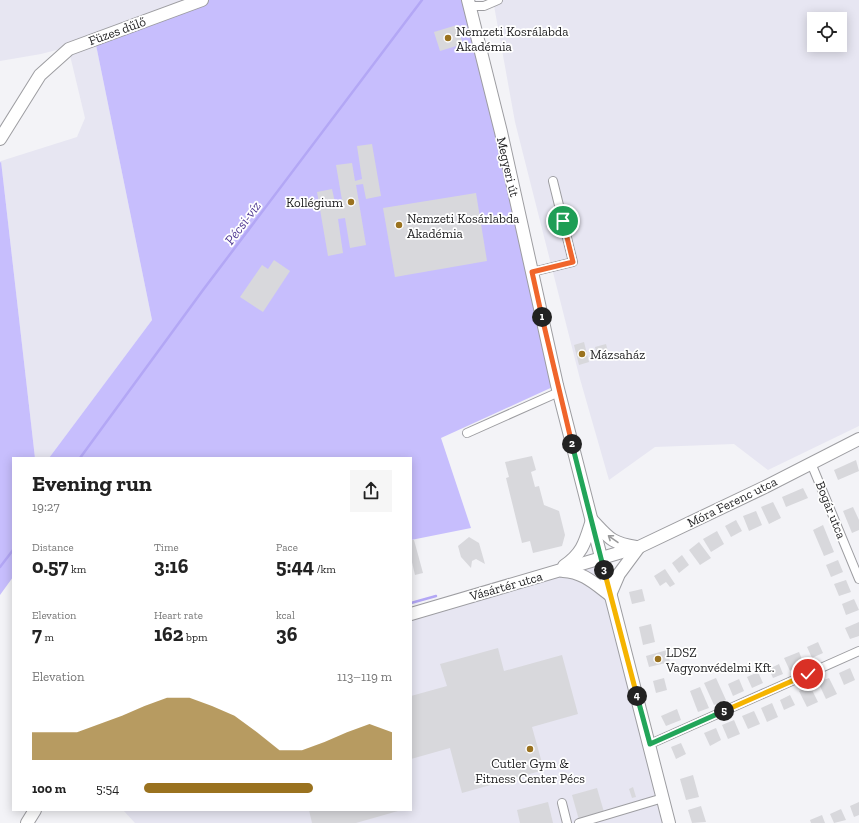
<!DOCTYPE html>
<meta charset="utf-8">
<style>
:root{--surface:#fff;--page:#f6f6f6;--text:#222;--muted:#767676;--accent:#9a721f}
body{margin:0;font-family:"Zilla Slab",serif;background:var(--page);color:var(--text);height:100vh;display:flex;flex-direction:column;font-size:15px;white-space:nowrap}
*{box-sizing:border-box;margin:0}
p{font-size:13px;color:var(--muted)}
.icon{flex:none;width:22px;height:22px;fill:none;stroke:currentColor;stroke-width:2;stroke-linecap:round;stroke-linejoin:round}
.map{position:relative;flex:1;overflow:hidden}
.drawer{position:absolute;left:12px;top:457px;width:400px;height:354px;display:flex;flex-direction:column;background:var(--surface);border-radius:0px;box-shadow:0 2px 10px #0003}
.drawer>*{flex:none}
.buttons{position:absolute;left:807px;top:12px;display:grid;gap:8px}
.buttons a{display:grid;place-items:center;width:40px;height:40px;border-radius:0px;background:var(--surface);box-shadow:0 2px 10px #0003;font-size:20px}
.pin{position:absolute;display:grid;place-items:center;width:34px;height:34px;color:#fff;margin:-17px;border:2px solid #fff;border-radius:50%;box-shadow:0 1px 4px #0007}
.km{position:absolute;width:20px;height:20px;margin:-10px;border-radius:50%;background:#222;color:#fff;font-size:11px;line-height:20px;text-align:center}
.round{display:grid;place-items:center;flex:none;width:42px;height:42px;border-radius:0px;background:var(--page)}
.summary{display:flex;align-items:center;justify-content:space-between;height:68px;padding:0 20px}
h1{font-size:22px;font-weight:700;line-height:30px}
.figures{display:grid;grid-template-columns:repeat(3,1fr);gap:6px;height:68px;padding:4px 20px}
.figures div{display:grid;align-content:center}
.figures b{font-size:20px;font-weight:700}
.figures small{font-size:11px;font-weight:400}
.figures p{font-size:11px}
.chart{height:112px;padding:8px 20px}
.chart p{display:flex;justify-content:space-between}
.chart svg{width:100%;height:72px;margin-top:4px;fill:var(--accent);opacity:.7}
ul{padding:0 20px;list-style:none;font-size:13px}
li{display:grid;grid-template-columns:64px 48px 1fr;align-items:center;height:30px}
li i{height:10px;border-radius:5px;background:var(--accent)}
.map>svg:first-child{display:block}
.built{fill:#e7e6f2;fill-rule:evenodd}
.green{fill:#c7befd}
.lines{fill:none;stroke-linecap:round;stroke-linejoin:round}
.stream{stroke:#b3a7f5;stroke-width:2.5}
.building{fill:#d8d8dc}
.street-casing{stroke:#9d9da1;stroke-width:10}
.secondary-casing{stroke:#9d9da1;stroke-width:14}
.street{stroke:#fff;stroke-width:8}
.secondary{stroke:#fff;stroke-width:12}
.oneway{stroke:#9a9a9b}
.split-1-casing{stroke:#fff;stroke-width:8}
.split-2-casing{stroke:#fff;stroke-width:8}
.split-3-casing{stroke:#fff;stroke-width:8}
.split-4-casing{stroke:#fff;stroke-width:8}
.split-5-casing{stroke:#fff;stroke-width:8}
.split-6-casing{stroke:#fff;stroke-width:8}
.split-1{stroke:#f0652b;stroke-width:5}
.split-2{stroke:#f0652b;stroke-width:5}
.split-3{stroke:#22a559;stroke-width:5}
.split-4{stroke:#f5b400;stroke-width:5}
.split-5{stroke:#22a559;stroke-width:5}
.split-6{stroke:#f5b400;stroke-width:5}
.poi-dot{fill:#9a721f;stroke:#fff;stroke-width:1.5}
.labels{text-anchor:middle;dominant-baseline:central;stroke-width:3.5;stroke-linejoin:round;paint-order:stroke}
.street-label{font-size:13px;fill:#1e1e20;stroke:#fff}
.poi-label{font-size:13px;fill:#1e1e20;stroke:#fff;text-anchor:start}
.water-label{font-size:14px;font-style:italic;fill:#4e3791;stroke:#fff}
</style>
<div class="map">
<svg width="859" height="823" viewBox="0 0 859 823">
<rect width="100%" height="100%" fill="#f3f3f7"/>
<g class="built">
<polygon points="0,0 197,0 95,40 152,320 49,458 35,458 1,161 77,137 85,118 68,47 41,54 0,61"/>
<path d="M493 0H859V426L768 470 734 444 655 447 609 480 580 379 515 122ZM814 19H840V45H814Z"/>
<polygon points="602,560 664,823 135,823 123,810 411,810 411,612"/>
</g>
<g class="green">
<polygon points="197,0 466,0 557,385 441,438 471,528 411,540 411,458 49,458 152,320 95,40"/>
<polygon points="1,161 35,458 13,458 13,577 0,595 0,163"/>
</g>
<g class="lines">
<g class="stream">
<polyline points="80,458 203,290 422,0"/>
<polyline points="0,567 13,550"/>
<polyline points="411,603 436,596"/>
</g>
</g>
<g class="building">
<polygon points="457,25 463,44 440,51 434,32"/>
<polygon points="372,144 381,196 366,199 363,184 356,185 366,245 350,248 345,218 338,219 343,253 328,256 317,192 332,189 336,207 343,206 336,165 352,163 355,181 362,179 357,146"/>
<polygon points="476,193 487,261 395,277 383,208"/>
<polygon points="274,260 290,271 263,312 240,297 262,265 268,269"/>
<polygon points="584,342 589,362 579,365 574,345"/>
<polygon points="606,344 608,352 597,355 595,347"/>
<polygon points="532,456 536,470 531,472 535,487 539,486 544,505 559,511 565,535 562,546 533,553 530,541 522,543 506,478 509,477 505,462"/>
<polygon points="856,460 859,471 838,480 834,470"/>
<polygon points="803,488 808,498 786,507 782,497"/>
<polygon points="773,502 781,518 769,524 761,507"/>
<polygon points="853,507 859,520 859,530 852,533 843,511"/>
<polygon points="756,511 762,525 749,531 743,516"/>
<polygon points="736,520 742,531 731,537 725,526"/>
<polygon points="823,525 834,552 824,556 813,530"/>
<polygon points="717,531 724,544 711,552 703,539"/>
<polygon points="469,537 479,543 485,564 476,559 472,561 471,568 461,557 458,546"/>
<polygon points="411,540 414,540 423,573 415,575 411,558"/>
<polygon points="699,542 711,558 700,565 689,550"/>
<polygon points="682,555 689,565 679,573 672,563"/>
<polygon points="838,560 843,572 831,577 826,565"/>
<polygon points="665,569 675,584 670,587 666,582 660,586 654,576"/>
<polygon points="846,580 851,592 839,596 834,584"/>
<polygon points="642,589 645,601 632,604 629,592"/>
<polygon points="854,599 859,610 846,615 842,604"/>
<polygon points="859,622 859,636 850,639 845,628"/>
<polygon points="651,624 655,642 643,645 639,627"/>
<polygon points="818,642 823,653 812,658 807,647"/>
<polygon points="498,648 504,671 562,655 578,714 532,727 544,770 462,793 450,748 411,759 411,696 447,686 440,664"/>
<polygon points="667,650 670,662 649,667 646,656"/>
<polygon points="799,652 804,664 790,671 784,658"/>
<polygon points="779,664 783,674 773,678 769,669"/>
<polygon points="850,668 855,680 844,685 839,673"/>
<polygon points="758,672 763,683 752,688 747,677"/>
<polygon points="664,678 667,690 656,693 653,681"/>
<polygon points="716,678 726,700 714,705 704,683"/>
<polygon points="829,678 837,694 826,699 818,682"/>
<polygon points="739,679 744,691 733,696 728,684"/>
<polygon points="810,686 818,702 807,707 799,691"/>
<polygon points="700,687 709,708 698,712 690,691"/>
<polygon points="790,695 795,705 784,710 780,700"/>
<polygon points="772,703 778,717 767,722 761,708"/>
<polygon points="677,709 681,720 666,726 661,716"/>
<polygon points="754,711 760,724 748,729 742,716"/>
<polygon points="734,720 740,734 728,739 722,725"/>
<polygon points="716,728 721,740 710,746 704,733"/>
<polygon points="681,743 686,754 676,759 671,747"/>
<polygon points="693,775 699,797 686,800 680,779"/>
<polygon points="633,787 636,797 632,798 629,789"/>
<polygon points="597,788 604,812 579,820 572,795"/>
<polygon points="548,802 553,823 520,823 517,810"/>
<polygon points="859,802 859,815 854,817 850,806"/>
<polygon points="701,806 706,822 692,823 688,810"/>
<polygon points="841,809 846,820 834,823 830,814"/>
<polygon points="309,810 397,810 398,811 356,823 312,823"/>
<polygon points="822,815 825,823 811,823 810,820"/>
</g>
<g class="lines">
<g class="street-casing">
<g id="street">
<polyline points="470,6 484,6 498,0"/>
<polyline points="532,272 573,262 553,181"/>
<polyline points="467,433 559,392"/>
<polyline points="811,463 859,579"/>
<polyline points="650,744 859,651"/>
<polyline points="562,803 567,823"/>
<polyline points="579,823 663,798"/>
</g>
</g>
<g class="secondary-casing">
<g id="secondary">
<polyline points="468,0 501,132 557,385 669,823"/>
<polyline points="0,139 40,75 69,49 202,0"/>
<path d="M564 566C583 553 585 542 592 520 609 538 611 543 636 547"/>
<path d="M563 571C583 572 594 583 610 595"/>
<polyline points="610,595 619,574 639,547"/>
<polyline points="411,614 639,547 765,487 859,439"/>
<polyline points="27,823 35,810"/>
</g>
</g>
<use href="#street" class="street"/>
<use href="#secondary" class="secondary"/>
</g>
<defs><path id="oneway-shaft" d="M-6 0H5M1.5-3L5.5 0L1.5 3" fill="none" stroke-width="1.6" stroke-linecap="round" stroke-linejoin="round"/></defs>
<use class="oneway" href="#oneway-shaft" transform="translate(613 539) rotate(-145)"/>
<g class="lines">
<g class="split-1-casing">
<polyline id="split-1" points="542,317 532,272 573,262 563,221"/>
</g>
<g class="split-2-casing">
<polyline id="split-2" points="542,317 572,444"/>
</g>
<g class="split-3-casing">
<polyline id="split-3" points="572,444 604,570"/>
</g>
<g class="split-4-casing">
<polyline id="split-4" points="604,570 637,696"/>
</g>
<g class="split-5-casing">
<polyline id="split-5" points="637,696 650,744 724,711"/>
</g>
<g class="split-6-casing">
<polyline id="split-6" points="724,711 808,674"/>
</g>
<use href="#split-1" class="split-1"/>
<use href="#split-2" class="split-2"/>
<use href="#split-3" class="split-3"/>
<use href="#split-4" class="split-4"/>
<use href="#split-5" class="split-5"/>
<use href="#split-6" class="split-6"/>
</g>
<g class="poi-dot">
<circle cx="448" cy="38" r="4"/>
<circle cx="351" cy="202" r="4"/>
<circle cx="399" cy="225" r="4"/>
<circle cx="582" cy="354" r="4"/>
<circle cx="658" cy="659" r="4"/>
<circle cx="530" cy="749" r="4"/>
</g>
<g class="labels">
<g class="street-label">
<text transform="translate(117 31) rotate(-20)">Füzes dűlő</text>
<text transform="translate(508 167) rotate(77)">Megyeri út</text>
<text transform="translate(732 502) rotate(-26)">Móra Ferenc utca</text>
<text transform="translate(831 510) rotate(68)">Bogár utca</text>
<text transform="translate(506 586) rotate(-16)">Vásártér utca</text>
</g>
<g class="poi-label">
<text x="456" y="31">Nemzeti Kosrálabda<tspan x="456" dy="15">Akadémia</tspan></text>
<text x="343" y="202" text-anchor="end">Kollégium</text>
<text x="407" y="218">Nemzeti Kosárlabda<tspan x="407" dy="15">Akadémia</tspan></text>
<text x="590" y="354">Mázsaház</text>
<text x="666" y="652">LDSZ<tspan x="666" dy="15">Vagyonvédelmi Kft.</tspan></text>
<text x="530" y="763" text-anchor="middle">Cutler Gym &amp;<tspan x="530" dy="15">Fitness Center Pécs</tspan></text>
</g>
<g class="water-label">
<text transform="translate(243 223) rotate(-53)">Pécsi-víz</text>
</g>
</g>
</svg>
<div class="buttons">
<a><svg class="icon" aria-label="locate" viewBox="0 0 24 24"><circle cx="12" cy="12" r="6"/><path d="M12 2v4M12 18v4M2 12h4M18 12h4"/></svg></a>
</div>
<div class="pin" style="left:563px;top:221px;background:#1e9e55"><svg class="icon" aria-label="arrive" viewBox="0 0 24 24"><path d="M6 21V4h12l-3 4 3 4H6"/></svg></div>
<div class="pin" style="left:808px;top:674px;background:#d93025"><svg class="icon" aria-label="check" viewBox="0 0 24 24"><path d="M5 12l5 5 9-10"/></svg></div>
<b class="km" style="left:542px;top:317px">1</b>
<b class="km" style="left:572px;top:444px">2</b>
<b class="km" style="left:604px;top:570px">3</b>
<b class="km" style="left:637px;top:696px">4</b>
<b class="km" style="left:724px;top:711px">5</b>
<section class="drawer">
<div class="summary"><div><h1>Evening run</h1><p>19:27</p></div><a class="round"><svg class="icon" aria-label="share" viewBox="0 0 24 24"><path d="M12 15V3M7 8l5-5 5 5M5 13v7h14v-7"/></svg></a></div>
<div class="figures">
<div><p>Distance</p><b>0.57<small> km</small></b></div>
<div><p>Time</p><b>3:16</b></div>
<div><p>Pace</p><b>5:44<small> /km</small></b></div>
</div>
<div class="figures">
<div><p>Elevation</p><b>7<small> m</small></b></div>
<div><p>Heart rate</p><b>162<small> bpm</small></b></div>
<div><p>kcal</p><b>36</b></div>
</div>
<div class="chart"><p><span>Elevation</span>113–119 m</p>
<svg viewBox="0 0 160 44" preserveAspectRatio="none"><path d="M0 44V27L10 27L20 27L30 22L40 17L50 11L60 6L70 6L80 11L90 17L100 27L110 38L120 38L130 33L140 27L150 22L160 27V44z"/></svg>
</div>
<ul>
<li><b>100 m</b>5:54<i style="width:68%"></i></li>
</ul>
</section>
</div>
